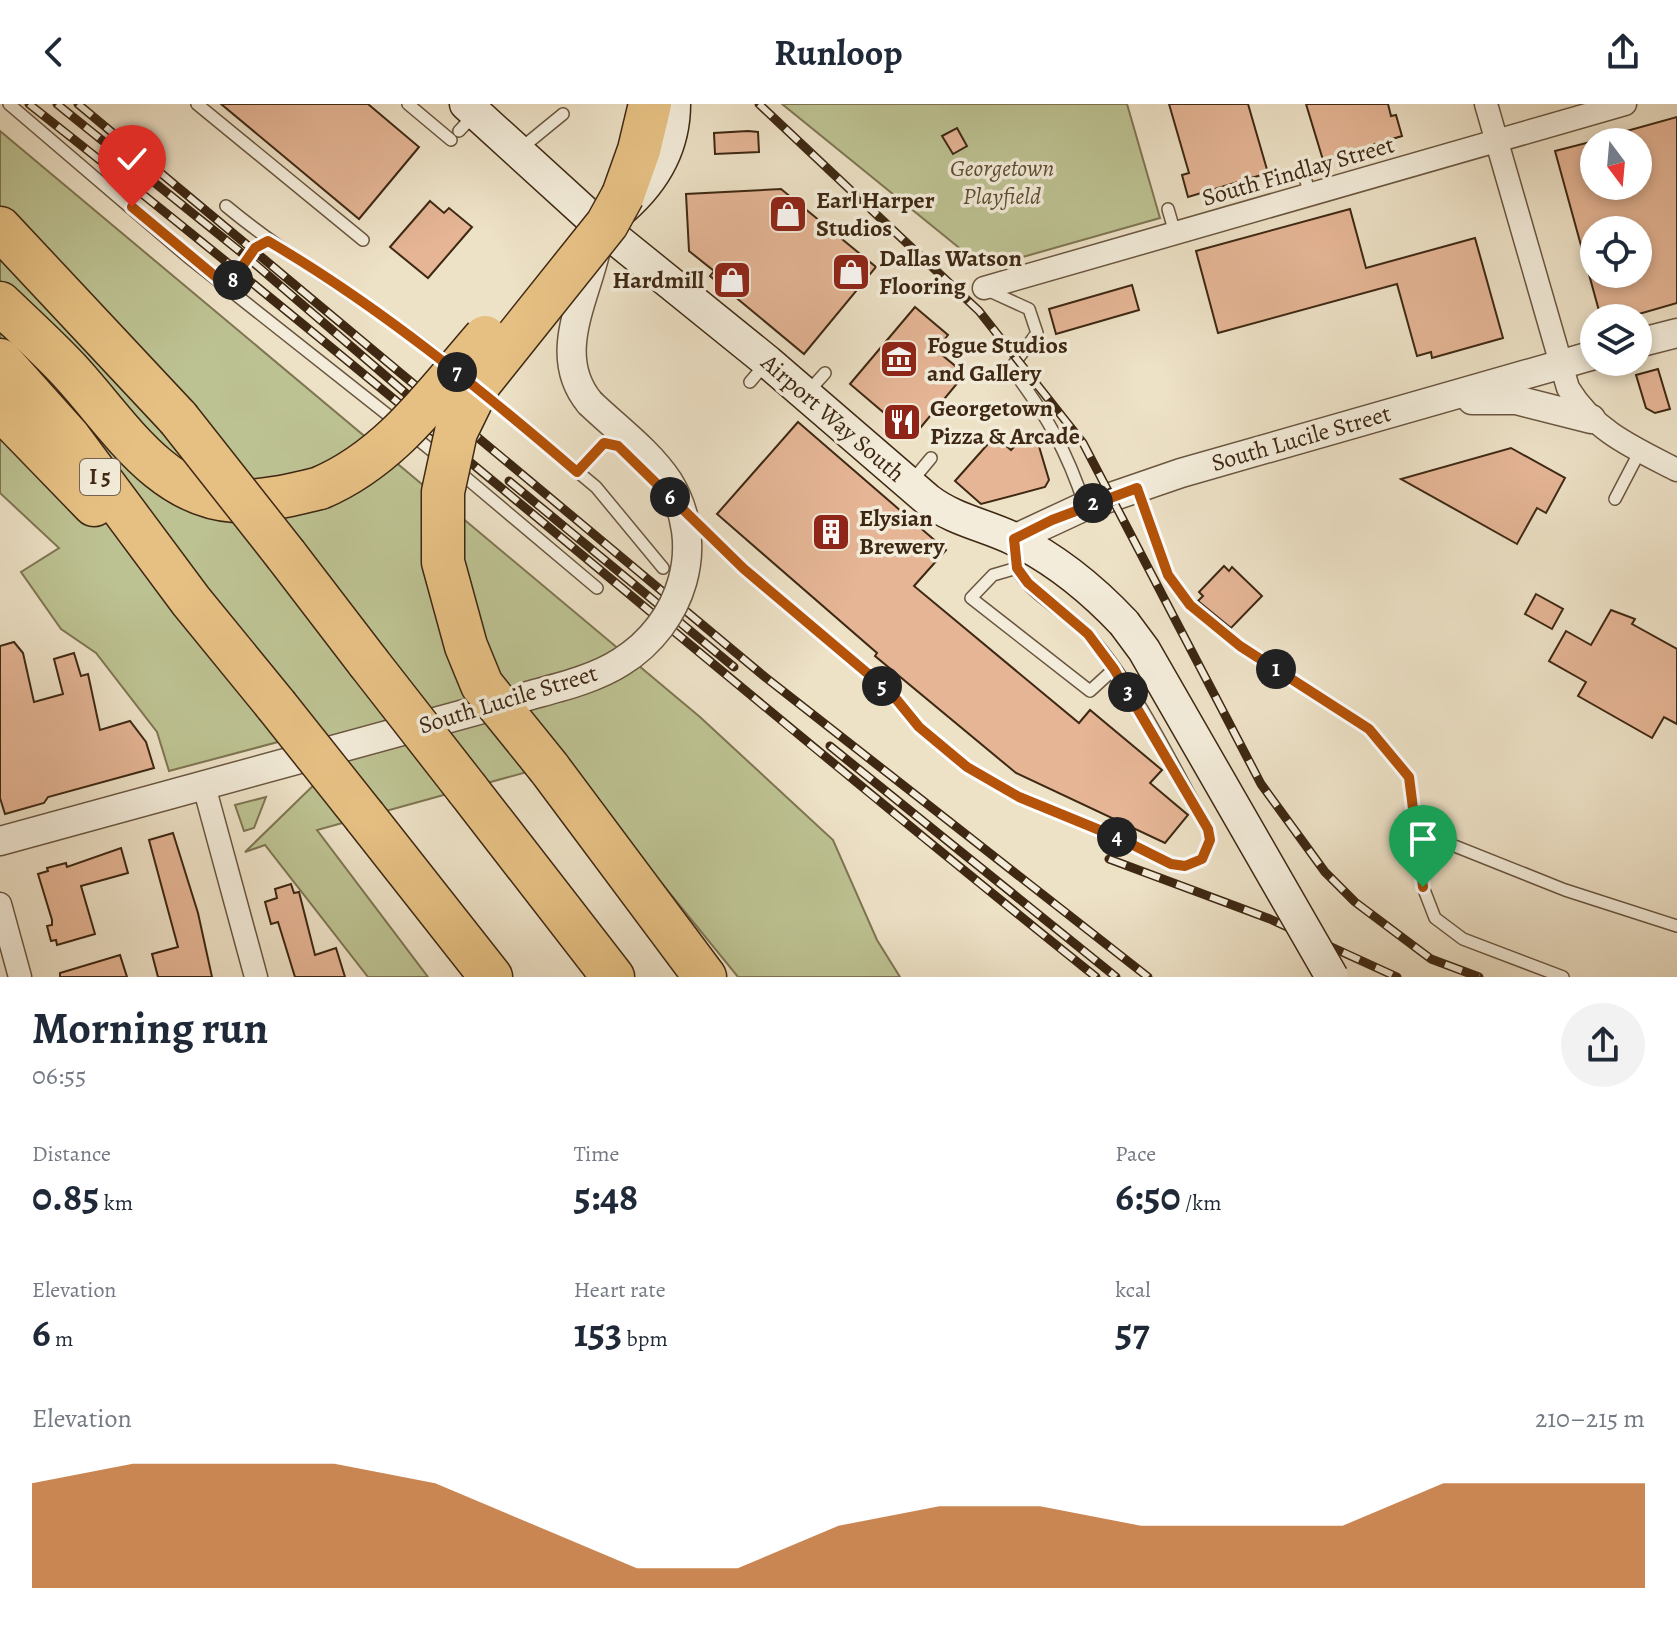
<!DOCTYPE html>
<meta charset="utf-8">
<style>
:root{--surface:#fff;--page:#f2f2f3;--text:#1f2937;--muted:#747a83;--accent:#b45309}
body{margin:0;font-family:Alegreya,serif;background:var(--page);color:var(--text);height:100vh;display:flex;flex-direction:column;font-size:30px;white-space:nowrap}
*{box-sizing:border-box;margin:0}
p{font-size:26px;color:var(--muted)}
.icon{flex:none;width:44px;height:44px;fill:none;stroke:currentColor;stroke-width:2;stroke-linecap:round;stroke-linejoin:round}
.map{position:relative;height:873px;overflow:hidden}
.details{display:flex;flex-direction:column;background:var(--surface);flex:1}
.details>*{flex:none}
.needle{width:52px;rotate:164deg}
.fabs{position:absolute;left:1580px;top:24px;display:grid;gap:16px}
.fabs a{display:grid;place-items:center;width:72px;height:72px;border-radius:50%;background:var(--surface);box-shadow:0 4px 12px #0003;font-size:40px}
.pin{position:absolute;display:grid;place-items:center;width:68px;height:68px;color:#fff;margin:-82px -34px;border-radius:50% 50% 50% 0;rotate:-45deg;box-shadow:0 0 8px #0007}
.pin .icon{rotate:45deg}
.km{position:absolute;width:40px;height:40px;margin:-20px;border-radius:50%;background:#222;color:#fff;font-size:22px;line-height:40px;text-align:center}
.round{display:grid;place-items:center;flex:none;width:84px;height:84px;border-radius:42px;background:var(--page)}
.summary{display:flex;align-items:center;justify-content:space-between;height:136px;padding:0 32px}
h1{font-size:44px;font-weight:700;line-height:60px}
.figures{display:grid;grid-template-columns:repeat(3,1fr);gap:12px;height:136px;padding:8px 32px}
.figures div{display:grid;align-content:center}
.figures b{font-size:40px;font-weight:700}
.figures small{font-size:22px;font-weight:400}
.figures p{font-size:22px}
.chart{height:224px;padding:16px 32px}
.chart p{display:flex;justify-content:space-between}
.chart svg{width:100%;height:144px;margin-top:8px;fill:var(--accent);opacity:.7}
header{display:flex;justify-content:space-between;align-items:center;height:104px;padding:0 32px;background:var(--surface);font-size:36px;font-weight:700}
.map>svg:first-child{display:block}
.green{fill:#bdc292;stroke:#7e7552;stroke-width:2}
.building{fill:#e5b595;stroke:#3e2813;stroke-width:2;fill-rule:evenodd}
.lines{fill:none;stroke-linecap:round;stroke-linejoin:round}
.service-casing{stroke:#6a5640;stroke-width:14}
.minor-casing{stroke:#6a5640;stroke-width:25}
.tertiary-casing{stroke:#6a5640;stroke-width:31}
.secondary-casing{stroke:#3e2813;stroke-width:35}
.motorway-casing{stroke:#3e2813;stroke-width:45}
.service{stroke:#f3ecda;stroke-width:11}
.minor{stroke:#f3ecda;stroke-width:22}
.tertiary{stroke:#f3ecda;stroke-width:28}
.secondary{stroke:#f3ecda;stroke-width:32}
.motorway{stroke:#e6c083;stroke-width:42}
.rail-casing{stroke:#3e2813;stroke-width:9}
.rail{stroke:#f3ecda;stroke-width:6;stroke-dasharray:18;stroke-linecap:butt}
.tertiary-bridge-casing{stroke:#6a5640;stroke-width:31;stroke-linecap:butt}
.secondary-bridge-casing{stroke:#3e2813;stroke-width:35;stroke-linecap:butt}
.motorway-bridge-casing{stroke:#3e2813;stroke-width:45;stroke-linecap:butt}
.tertiary-bridge{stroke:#f3ecda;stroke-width:28}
.secondary-bridge{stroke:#f3ecda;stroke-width:32}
.motorway-bridge{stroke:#e6c083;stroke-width:42}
.route-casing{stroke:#fff;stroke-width:16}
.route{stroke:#b45309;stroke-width:10}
.labels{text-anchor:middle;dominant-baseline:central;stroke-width:7;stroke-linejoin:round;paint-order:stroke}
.shield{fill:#f3ecda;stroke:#74634f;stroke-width:2}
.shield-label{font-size:22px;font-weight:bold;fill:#3e2813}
.park-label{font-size:24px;font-style:italic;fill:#5e4e33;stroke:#f3ecda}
.street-label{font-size:24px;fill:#3e2813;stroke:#f3ecda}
.poi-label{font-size:24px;font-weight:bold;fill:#3e2813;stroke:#f3ecda;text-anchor:start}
</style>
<header><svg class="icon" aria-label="back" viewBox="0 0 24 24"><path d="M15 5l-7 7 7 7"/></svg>Runloop<svg class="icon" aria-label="share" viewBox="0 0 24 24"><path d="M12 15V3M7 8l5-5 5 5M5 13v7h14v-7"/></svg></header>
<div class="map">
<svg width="1677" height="873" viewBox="0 0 1677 873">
<rect width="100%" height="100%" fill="#ede1c6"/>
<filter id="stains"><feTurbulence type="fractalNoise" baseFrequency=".0025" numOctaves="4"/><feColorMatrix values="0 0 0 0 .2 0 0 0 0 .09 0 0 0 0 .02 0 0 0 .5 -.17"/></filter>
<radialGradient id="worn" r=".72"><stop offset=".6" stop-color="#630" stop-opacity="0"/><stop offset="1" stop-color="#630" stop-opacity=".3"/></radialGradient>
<g class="green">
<polygon points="782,0 1127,0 1160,114 984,164"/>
<polygon points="0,27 700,613 833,736 877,836 900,873 738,873 563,658 317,726 428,873 368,873 265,741 245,748 321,674 308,630 169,667 157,628 96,549 61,525 21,468 59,444 0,389"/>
<polygon points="266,693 254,724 244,727 235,701"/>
</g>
<g class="building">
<polygon points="221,0 368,0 419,43 359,115"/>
<polygon points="1169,0 1248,0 1268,69 1188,93 1182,71 1189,69"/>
<polygon points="1306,0 1388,0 1391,12 1396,11 1402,32 1323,56"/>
<path d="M1677 13V199L1625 214H1601L1555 47 1594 37V82H1638V38H1606L1605 33ZM1594 126H1638V170H1594Z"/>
<polygon points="957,24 967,42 953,50 942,32"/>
<polygon points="748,27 758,28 759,48 715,50 714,29"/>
<polygon points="781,85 876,163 804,250 710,172 714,167 689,147 686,90"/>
<polygon points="430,97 444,109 449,104 472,123 428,174 390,143"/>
<polygon points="1350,105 1366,164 1475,134 1503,234 1432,254 1431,248 1417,252 1397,180 1218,229 1196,147"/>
<polygon points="1132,181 1139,206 1056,230 1049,205"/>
<polygon points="915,203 948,231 936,246 965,270 916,329 886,304 883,308 850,280"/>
<polygon points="1658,265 1670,305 1655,309 1646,304 1636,271"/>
<polygon points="798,318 946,446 914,482 1079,619 1090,606 1162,666 1150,679 1188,711 1165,739 1016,669 875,552 877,549 717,410"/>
<polygon points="1035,329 1049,376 1045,383 981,400 955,377 995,332 1011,346 1026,330"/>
<polygon points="1511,344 1565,374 1546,409 1537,404 1517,440 1401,375"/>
<polygon points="1224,462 1229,467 1232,463 1262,492 1231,524 1198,497 1203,492 1199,488"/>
<polygon points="1536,490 1563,505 1552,525 1525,510"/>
<polygon points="1611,506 1635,515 1632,520 1677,545 1677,620 1664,613 1652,634 1578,592 1586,578 1549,557 1566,527 1591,541"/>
<polygon points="14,538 23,549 34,598 63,590 54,555 74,549 81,572 88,570 100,626 130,617 146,638 154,664 48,693 44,699 5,710 0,694 0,542"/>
<polygon points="173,729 198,809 212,873 158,873 152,850 178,843 149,736"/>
<polygon points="121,744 128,769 81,782 95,830 57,841 56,836 51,837 47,822 52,821 52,816 38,770 48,767 47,764 66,759 67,763"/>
<polygon points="291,780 294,789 299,788 315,851 336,844 345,873 295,873 278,818 271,820 265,798 277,794 275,785"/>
<polygon points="120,851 127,873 60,873 60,869"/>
</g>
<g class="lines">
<g class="service-casing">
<g id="service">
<polyline points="9,0 188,153 398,319"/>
<polyline points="197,0 363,136"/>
<polyline points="408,0 451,36"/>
<polyline points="459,27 475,10"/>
<polyline points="519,46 563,10"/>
<polyline points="1302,63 1310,91"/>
<path d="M226 102C297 161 380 204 451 263"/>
<polyline points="1168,105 1175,129"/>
<polyline points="228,183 255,144 268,137"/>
<path d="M985 185 1029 205 1037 229 1011 264C1046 310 1067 347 1085 402"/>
<polyline points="750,278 767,258"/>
<polyline points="483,289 596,383 663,464"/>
<polyline points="807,289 825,269"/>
<polyline points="411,330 441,354"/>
<polyline points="458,367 597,484"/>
<polyline points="577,368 604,339 618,342 627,351"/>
<polyline points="911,378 931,354"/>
<polyline points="1137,385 1168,471 1190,501 1240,542 1369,625 1409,673 1423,783 1435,814 1463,835 1563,873"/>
<polyline points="1615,395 1640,347"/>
<path d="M691 413 744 465 892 590 919 623 967 663 1019 693 1119 734 1171 760 1185 762 1202 755 1210 736 1208 725C1173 662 1137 585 1089 531 1071 511 1027 489 1017 464 1015 458 1016 447 1015 440"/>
<polyline points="1017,464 993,471 971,494 1090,587 1114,565"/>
<polyline points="1417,727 1565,786 1677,822"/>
</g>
</g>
<g class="minor-casing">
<g id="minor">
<path d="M1486 0 1568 284C1594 327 1634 344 1677 366"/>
<polyline points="984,184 1625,0"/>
<polyline points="204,682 256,873"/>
<polyline points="0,800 20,873"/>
</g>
</g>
<g class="tertiary-casing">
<g id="tertiary">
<polyline points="1638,239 1677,229"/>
<polyline points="1472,296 1516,296 1591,315"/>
<path d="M590 299C550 251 586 195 597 141"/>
<polyline points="1014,435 1085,402 1181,369 1594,251"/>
<polyline points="0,737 512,597"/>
</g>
</g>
<g class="secondary-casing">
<g id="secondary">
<path d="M466 0 601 123 768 258 928 396C954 416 985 421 1014 435 1057 456 1091 484 1124 519"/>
<path d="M622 105C653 78 674 43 674 0"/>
</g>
</g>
<g class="motorway-casing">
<g id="motorway">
<polyline points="623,91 639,46 650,0"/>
<polyline points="0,124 178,314"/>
<path d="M0 199C22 220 45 241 66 263 114 313 157 392 235 397 264 398 292 391 320 384"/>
<polyline points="0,256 69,333 191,497 276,601"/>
<polyline points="0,304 94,401"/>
<polyline points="286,451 368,558"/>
<polyline points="549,664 705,873"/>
<polyline points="468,686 613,873"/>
<polyline points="365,713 491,873"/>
</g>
</g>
<use href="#service" class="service"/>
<use href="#minor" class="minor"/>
<use href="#tertiary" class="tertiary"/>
<use href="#secondary" class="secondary"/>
<use href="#motorway" class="motorway"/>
<g class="rail-casing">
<g id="rail">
<path d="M29 0C390 284 737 586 1096 873"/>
<polyline points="57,0 248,154 430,310"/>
<polyline points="78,0 765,573 1148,873"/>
<polyline points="759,0 979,207 1083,339 1261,680 1325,768 1355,798 1431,855 1479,873"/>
<polyline points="509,377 734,563"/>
<polyline points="830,642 1116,873"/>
<polyline points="1109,755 1270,815 1397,873"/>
</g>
</g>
<use href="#rail" class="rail"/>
<g class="tertiary-bridge-casing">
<path id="tertiary-bridge" d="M524 593C556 584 593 576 621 558 682 520 708 441 668 377 648 347 616 324 590 299"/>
</g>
<g class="secondary-bridge-casing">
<polyline id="secondary-bridge" points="1124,519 1144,546 1332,873"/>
</g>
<g class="motorway-bridge-casing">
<g id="motorway-bridge">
<polyline points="178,314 286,451"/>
<path d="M320 384C391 354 436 289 485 233"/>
<polyline points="368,558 468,686"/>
<polyline points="276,601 365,713"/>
<polyline points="549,664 482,581 466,542 443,458 443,388 456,328 480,279 607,120 623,91"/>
</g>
</g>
<use href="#tertiary-bridge" class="tertiary-bridge"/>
<use href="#secondary-bridge" class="secondary-bridge"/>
<use href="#motorway-bridge" class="motorway-bridge"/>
</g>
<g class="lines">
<g class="route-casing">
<path id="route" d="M132 103 228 183 255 144 268 137C379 202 479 284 577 368L604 339 618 342 744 465 892 590 919 623 967 663 1019 693 1119 734 1171 760 1185 762 1202 755 1210 736 1208 725 1114 565 1088 530 1028 479 1017 464 1014 435 1052 416 1137 384 1168 471 1190 501 1240 542 1369 625 1409 673 1423 783"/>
</g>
<use href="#route" class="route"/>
</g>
<defs>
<g id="shop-square" transform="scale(2)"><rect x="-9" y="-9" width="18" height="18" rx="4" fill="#8f2418" stroke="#f3ecda"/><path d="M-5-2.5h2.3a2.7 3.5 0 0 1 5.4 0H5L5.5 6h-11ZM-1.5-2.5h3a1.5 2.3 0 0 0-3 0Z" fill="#fff"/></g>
<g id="museum-square" transform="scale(2)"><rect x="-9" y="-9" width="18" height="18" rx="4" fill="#8f2418" stroke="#f3ecda"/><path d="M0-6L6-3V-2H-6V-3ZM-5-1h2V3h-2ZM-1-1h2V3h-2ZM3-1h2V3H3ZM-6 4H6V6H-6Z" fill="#fff"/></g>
<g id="restaurant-square" transform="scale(2)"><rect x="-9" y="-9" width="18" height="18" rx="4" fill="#8f2418" stroke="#f3ecda"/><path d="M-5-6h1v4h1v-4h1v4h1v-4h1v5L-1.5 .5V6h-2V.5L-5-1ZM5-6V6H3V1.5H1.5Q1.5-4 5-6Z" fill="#fff"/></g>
<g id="building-square" transform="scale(2)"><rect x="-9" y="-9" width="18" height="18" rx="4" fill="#8f2418" stroke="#f3ecda"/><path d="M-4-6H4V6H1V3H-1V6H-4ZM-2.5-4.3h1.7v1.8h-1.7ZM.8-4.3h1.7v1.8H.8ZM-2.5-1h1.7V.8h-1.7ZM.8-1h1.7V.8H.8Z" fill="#fff"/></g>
</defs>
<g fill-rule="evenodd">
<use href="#shop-square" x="788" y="110"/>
<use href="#shop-square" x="851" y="168"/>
<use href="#shop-square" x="732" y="176"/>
<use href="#museum-square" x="899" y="255"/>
<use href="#restaurant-square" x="902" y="318"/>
<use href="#building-square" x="831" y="428"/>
</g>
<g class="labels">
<rect class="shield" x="80" y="355" width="40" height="36" rx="6"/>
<g class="shield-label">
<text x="100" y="373">I 5</text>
</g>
<g class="park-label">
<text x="1002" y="64">Georgetown<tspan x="1002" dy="28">Playfield</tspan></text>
</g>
<g class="street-label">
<text transform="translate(1298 67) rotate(-16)">South Findlay Street</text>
<text transform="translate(833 314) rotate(41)">Airport Way South</text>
<text transform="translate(1301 334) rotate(-16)">South Lucile Street</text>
<text transform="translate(508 595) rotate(-17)">South Lucile Street</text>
</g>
<g class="poi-label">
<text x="816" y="96">Earl Harper<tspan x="816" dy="28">Studios</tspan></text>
<text x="879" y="154">Dallas Watson<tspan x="879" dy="28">Flooring</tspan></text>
<text x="704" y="176" text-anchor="end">Hardmill</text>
<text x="927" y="241">Fogue Studios<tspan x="927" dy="28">and Gallery</tspan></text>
<text x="930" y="304">Georgetown<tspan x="930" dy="28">Pizza &amp; Arcade</tspan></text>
<text x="859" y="414">Elysian<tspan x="859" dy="28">Brewery</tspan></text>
</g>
</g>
<rect width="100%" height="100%" filter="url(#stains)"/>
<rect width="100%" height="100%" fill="url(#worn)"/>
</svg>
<div class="fabs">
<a><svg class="needle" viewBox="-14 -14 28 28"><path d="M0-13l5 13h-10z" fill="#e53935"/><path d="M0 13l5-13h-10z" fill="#747a83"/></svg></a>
<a><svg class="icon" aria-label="locate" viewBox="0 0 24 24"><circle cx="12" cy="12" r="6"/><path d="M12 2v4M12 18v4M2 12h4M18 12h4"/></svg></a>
<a><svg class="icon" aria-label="layers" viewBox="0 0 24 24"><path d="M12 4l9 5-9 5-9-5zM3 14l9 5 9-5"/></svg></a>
</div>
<div class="pin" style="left:1423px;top:783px;background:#1e9e55"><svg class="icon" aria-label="arrive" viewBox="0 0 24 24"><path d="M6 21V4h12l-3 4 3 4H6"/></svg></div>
<div class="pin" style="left:132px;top:103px;background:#d93025"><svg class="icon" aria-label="check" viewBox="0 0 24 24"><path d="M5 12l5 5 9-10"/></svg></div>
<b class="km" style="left:1276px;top:565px">1</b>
<b class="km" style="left:1093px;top:399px">2</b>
<b class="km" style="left:1128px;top:588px">3</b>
<b class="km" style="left:1117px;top:733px">4</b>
<b class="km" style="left:882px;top:582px">5</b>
<b class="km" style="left:670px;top:393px">6</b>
<b class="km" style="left:457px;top:268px">7</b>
<b class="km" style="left:233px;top:176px">8</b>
</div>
<section class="details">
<div class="summary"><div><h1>Morning run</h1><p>06:55</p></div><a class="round"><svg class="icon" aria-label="share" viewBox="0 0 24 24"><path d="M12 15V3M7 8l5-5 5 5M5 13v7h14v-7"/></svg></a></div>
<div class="figures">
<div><p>Distance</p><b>0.85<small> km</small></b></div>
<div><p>Time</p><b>5:48</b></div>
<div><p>Pace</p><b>6:50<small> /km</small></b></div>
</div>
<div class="figures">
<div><p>Elevation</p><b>6<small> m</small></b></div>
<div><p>Heart rate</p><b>153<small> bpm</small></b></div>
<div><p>kcal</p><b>57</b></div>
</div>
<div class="chart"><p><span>Elevation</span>210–215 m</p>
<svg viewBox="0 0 160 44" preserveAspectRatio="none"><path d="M0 44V12L10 6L20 6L30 6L40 12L50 25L60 38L70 38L80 25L90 19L100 19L110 25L120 25L130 25L140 12L150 12L160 12V44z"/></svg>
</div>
</section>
